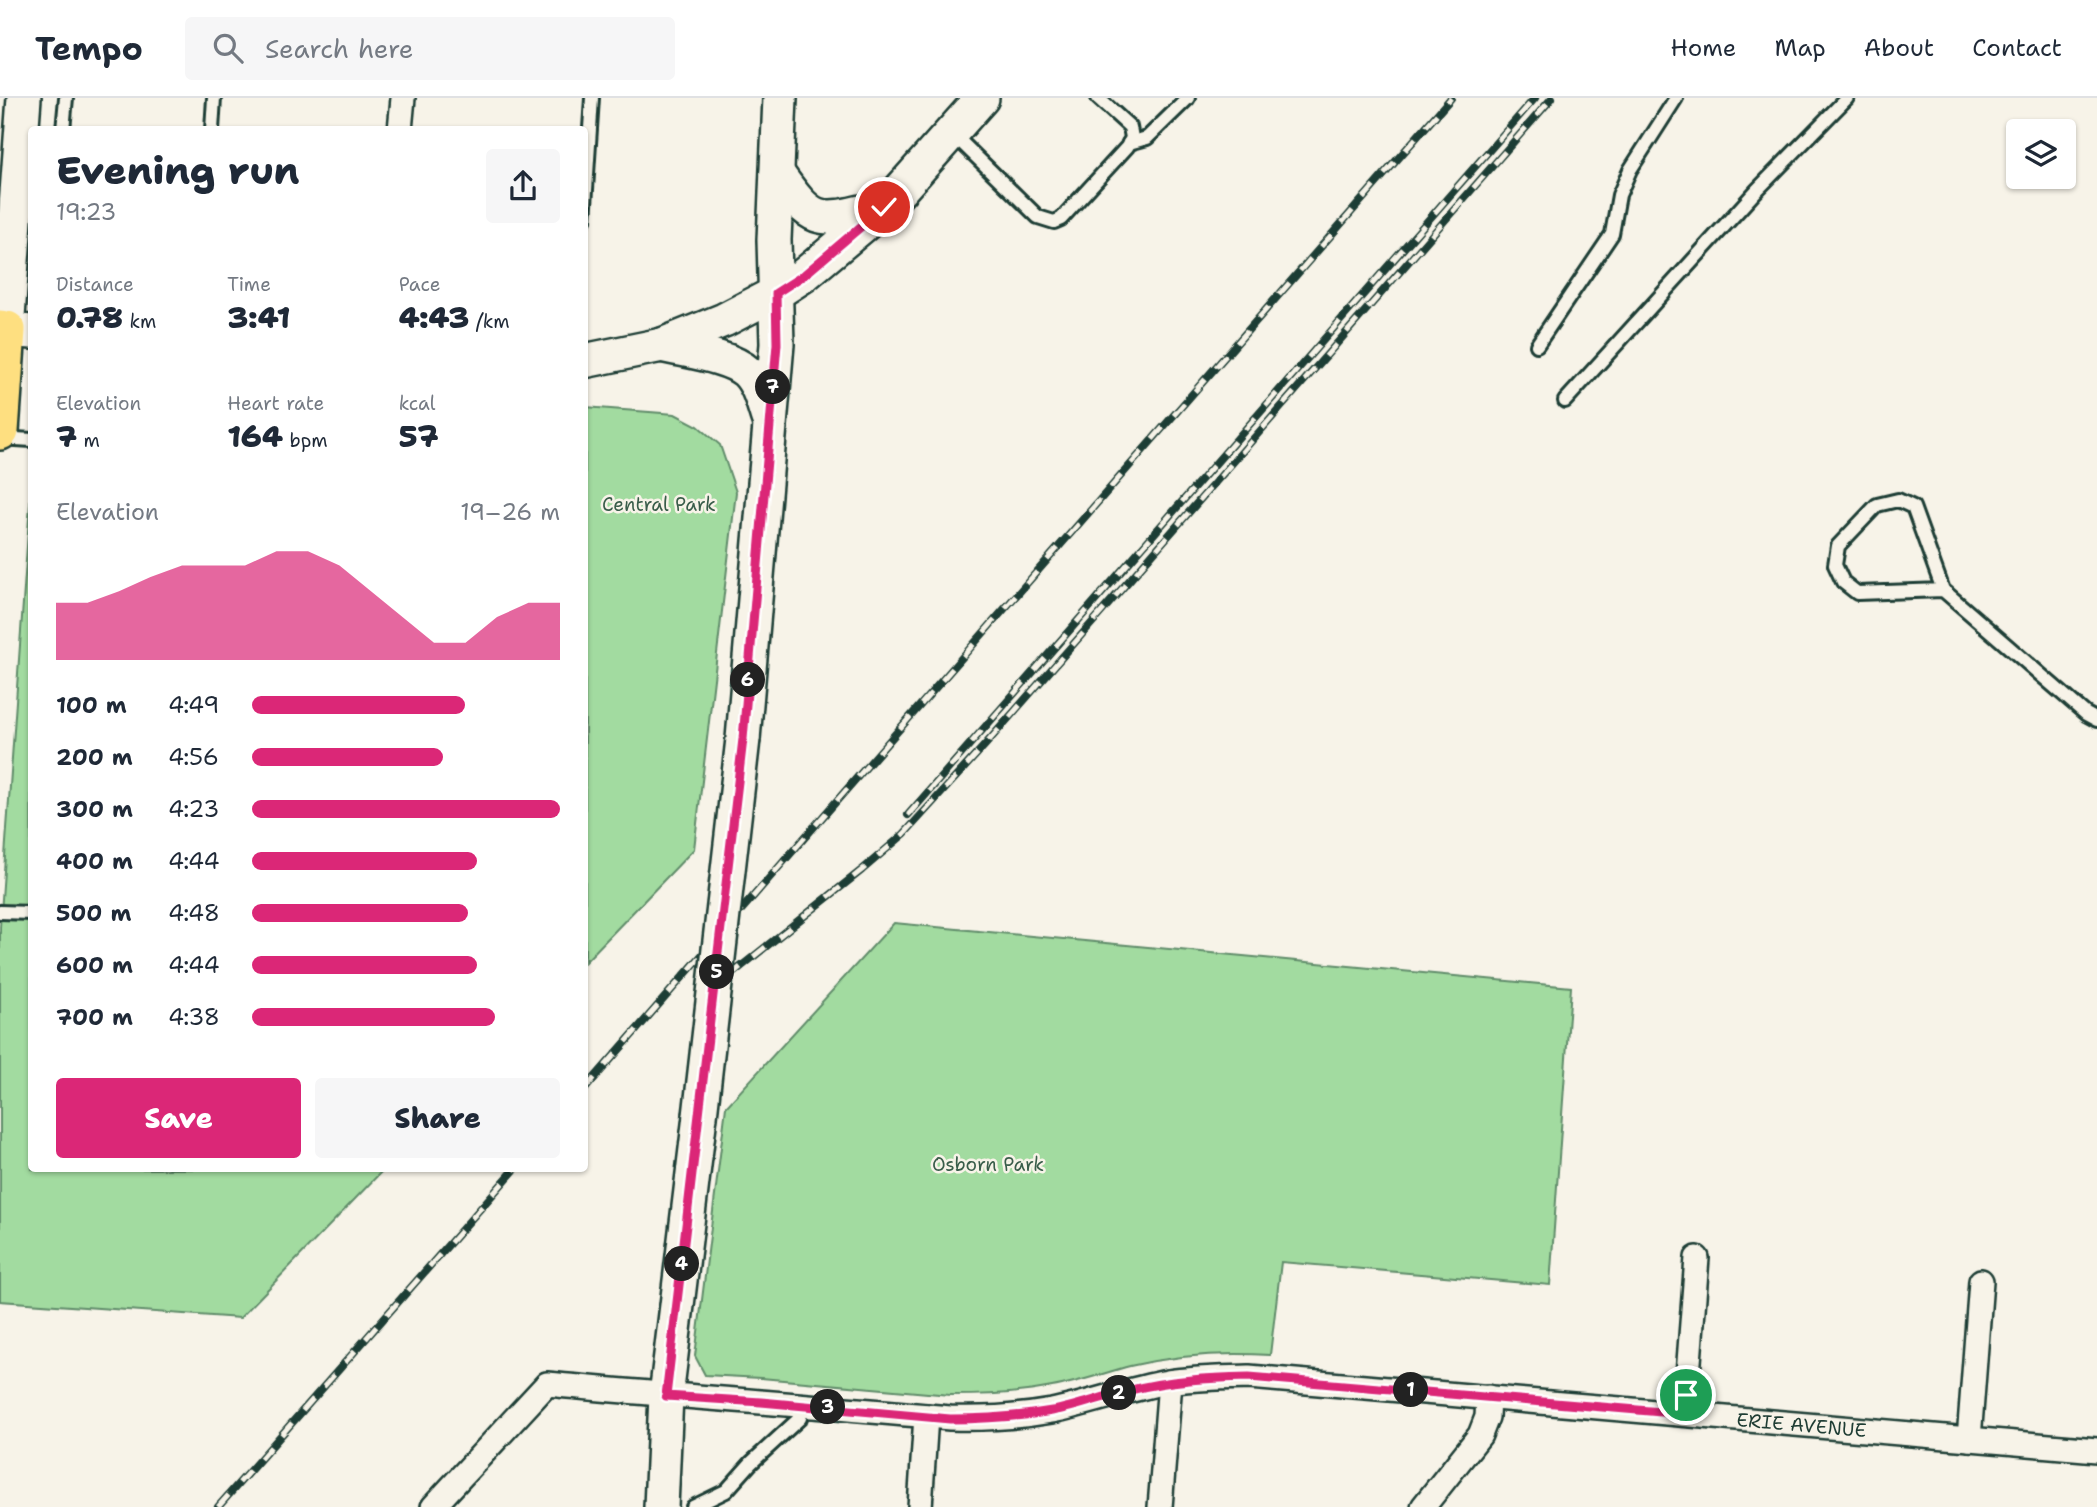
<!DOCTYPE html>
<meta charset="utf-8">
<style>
:root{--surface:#fff;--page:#f6f6f7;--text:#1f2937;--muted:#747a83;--line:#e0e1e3;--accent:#db2777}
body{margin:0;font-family:"Shantell Sans",sans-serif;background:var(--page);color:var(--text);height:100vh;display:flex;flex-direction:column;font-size:26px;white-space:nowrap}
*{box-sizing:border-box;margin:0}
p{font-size:23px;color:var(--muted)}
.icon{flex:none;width:38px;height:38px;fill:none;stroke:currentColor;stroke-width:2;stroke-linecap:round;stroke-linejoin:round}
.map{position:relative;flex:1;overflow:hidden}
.side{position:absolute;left:28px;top:28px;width:560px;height:1046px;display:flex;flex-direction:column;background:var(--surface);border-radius:7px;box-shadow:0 2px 5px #0004}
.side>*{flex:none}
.fabs{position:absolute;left:2006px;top:21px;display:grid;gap:14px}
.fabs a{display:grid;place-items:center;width:70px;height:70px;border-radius:7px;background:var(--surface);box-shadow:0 2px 5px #0004;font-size:35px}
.pin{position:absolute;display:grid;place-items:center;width:60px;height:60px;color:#fff;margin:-30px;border:4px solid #fff;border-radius:50%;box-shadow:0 2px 7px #0007}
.km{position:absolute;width:35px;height:35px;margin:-18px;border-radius:50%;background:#222;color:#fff;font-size:19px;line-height:35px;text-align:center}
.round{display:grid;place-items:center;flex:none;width:74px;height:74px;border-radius:7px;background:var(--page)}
.overview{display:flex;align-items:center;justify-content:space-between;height:119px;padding:0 28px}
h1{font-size:38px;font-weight:800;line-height:52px}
.metrics{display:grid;grid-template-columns:repeat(3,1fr);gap:10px;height:119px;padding:7px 28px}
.metrics div{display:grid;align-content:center}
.metrics b{font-size:30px;font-weight:800}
.metrics small{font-size:19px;font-weight:400}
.metrics p{font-size:19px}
.chart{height:196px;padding:14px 28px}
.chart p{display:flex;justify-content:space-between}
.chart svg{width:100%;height:126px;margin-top:7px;fill:var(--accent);opacity:.7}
.cta{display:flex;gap:14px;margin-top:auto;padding:14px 28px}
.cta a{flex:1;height:80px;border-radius:7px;background:var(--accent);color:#fff;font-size:28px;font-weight:800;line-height:80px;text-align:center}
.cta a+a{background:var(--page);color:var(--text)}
ul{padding:0 28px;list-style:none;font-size:23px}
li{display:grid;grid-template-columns:112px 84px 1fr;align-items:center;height:52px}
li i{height:18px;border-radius:9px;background:var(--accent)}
header{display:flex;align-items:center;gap:42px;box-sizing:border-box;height:98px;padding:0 35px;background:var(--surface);border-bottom:2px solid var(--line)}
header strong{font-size:33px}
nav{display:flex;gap:38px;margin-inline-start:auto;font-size:24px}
.search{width:490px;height:63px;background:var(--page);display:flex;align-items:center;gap:18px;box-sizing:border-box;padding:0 24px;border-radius:7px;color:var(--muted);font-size:26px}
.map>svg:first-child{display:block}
.green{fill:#a2dba0;stroke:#608c6a;stroke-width:2}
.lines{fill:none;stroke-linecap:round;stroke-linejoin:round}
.lane-casing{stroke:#1f3d34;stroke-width:18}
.street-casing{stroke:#1f3d34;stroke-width:28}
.secondary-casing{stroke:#1f3d34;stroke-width:38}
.primary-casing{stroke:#1f3d34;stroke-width:42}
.lane{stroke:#f7f3e8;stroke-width:12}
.street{stroke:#f7f3e8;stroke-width:23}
.secondary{stroke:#f7f3e8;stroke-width:33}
.primary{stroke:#fedf80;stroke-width:37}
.rail-casing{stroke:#1f3d34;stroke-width:8}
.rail{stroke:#f7f3e8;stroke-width:5;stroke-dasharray:16;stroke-linecap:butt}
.secondary-bridge-casing{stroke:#1f3d34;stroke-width:38;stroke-linecap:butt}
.secondary-bridge{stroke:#f7f3e8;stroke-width:33}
.route-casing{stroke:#fff;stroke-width:14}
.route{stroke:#db2777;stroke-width:9}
.labels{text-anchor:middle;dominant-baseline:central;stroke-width:5;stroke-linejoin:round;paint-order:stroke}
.park-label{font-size:19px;fill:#395d4a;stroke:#f7f3e8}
.street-label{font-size:19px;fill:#1f3d34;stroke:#f7f3e8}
</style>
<header>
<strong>Tempo</strong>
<div class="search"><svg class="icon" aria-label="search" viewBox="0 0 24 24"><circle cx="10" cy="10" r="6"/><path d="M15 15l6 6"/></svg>Search here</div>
<nav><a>Home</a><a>Map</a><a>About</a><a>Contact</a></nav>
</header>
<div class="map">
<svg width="2097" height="1409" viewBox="0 0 2097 1409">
<rect width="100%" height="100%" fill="#f7f3e8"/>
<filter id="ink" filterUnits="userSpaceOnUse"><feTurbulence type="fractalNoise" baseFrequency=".0143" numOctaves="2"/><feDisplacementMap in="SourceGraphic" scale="14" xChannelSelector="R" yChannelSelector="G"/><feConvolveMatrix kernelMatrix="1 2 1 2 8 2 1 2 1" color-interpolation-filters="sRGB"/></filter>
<g filter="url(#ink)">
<g class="green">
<polygon points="585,309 675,316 698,328 720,347 736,394 694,751 585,864"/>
<polygon points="31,392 32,1071 384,1071 240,1220 0,1203 0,829"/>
<path d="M894 825 1571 889 1550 1187 1281 1164 1270 1257C1223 1254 1176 1257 1130 1268 1104 1275 1079 1284 1052 1289 1018 1296 984 1297 950 1297L761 1280 705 1277 695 1258 726 1009Z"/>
</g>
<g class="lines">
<g class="lane-casing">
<g id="lane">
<polyline points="63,32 66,0"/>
<polyline points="212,32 214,0"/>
<polyline points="952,35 1038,119 1054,124 1061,121 1127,49 1132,40 1130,29 1098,0"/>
<polyline points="1129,45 1147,40 1188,0"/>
<polyline points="584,122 592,0"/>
<polyline points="1537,247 1612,136 1619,97 1630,72 1676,0"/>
<polyline points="1565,303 1757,92 1847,0"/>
<polyline points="0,340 32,342"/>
<polyline points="1943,492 1857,495 1843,484 1835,467 1838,448 1877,407 1898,402 1913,409 1943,492 2086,616 2097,622"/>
<polyline points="0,814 32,815"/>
<polyline points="693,1409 726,1393 751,1365 800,1320 803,1307"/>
</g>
</g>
<g class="street-casing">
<g id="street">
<polyline points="400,32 403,0"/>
<polyline points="1685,1316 1697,1160"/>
<polyline points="1969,1341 1981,1183"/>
<path id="s1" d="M433 1409 547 1286C681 1299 816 1307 950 1320 984 1321 1018 1319 1052 1313 1091 1305 1128 1291 1168 1284 1195 1280 1222 1280 1249 1279L2097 1352"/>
<polyline points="920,1409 926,1318"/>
<polyline points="1160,1409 1170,1284"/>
<polyline points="1423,1409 1480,1337 1487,1319 1488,1299"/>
</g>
</g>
<g class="secondary-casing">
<g id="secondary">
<polyline points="24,0 7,232 32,234"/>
<path d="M777 75C814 128 818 124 879 110"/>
<path d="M662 247C685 253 730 258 747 274 759 286 763 305 768 320"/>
<polyline points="584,263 662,247 724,222 776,195 804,177 885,109 982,0"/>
<polyline points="743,641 777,246 774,142 780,0"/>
<polyline points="661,1409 666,1298 700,1018"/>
</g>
</g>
<g class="primary-casing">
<polyline id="primary" points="0,231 7,232 0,333"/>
</g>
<use href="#lane" class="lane"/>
<use href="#street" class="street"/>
<use href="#secondary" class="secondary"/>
<use href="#primary" class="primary"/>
<g class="rail-casing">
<g id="rail">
<polyline points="908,717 1535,0"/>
<polyline points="728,879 862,772 904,736 985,647 1552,0"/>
<polyline points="584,992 1451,0"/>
<polyline points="218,1409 515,1071"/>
</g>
</g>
<use href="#rail" class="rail"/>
<g class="secondary-bridge-casing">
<polyline id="secondary-bridge" points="700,1018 743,641"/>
</g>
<use href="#secondary-bridge" class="secondary-bridge"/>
</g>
</g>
<g class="lines" filter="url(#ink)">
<g class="route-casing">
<path id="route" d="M884 109 804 177 776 195 777 246 743 641 666 1298 761 1304 950 1321C984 1321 1018 1319 1052 1313 1079 1308 1104 1298 1131 1292 1169 1282 1209 1280 1249 1279L1685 1316 1686 1297"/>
</g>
<use href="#route" class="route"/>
</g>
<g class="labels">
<g class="park-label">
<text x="659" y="406">Central Park</text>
<text x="988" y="1066">Osborn Park</text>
</g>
<g class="street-label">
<text stroke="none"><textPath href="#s1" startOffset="1430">ERIE AVENUE</textPath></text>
</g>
</g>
</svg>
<div class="fabs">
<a><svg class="icon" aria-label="layers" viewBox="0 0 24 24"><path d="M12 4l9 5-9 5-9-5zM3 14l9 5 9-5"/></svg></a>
</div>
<div class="pin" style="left:1686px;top:1297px;background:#1e9e55"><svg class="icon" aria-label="arrive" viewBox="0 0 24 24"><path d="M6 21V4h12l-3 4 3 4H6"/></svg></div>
<div class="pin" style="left:884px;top:109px;background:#d93025"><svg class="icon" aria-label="check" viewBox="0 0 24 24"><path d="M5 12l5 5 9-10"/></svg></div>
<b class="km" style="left:1411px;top:1292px">1</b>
<b class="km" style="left:1119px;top:1295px">2</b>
<b class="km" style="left:828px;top:1309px">3</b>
<b class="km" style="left:682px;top:1166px">4</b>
<b class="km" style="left:717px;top:874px">5</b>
<b class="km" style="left:748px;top:582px">6</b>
<b class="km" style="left:773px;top:289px">7</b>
<section class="side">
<div class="overview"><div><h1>Evening run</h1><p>19:23</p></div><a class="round"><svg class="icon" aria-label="share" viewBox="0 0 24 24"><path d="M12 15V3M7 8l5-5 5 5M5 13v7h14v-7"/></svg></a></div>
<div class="metrics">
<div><p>Distance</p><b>0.78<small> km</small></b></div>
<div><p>Time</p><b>3:41</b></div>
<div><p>Pace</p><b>4:43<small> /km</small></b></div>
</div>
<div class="metrics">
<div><p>Elevation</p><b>7<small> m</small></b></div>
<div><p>Heart rate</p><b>164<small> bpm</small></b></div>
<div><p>kcal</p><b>57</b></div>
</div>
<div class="chart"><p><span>Elevation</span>19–26 m</p>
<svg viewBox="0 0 160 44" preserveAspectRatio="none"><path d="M0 44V24L10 24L20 20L30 15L40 11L50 11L60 11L70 6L80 6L90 11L100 20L110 29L120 38L130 38L140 29L150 24L160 24V44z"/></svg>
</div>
<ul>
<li><b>100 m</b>4:49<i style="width:69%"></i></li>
<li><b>200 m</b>4:56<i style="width:62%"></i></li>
<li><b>300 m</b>4:23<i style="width:100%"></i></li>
<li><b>400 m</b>4:44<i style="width:73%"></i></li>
<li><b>500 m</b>4:48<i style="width:70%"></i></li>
<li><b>600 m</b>4:44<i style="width:73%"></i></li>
<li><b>700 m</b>4:38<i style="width:79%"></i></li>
</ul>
<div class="cta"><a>Save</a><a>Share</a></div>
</section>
</div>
